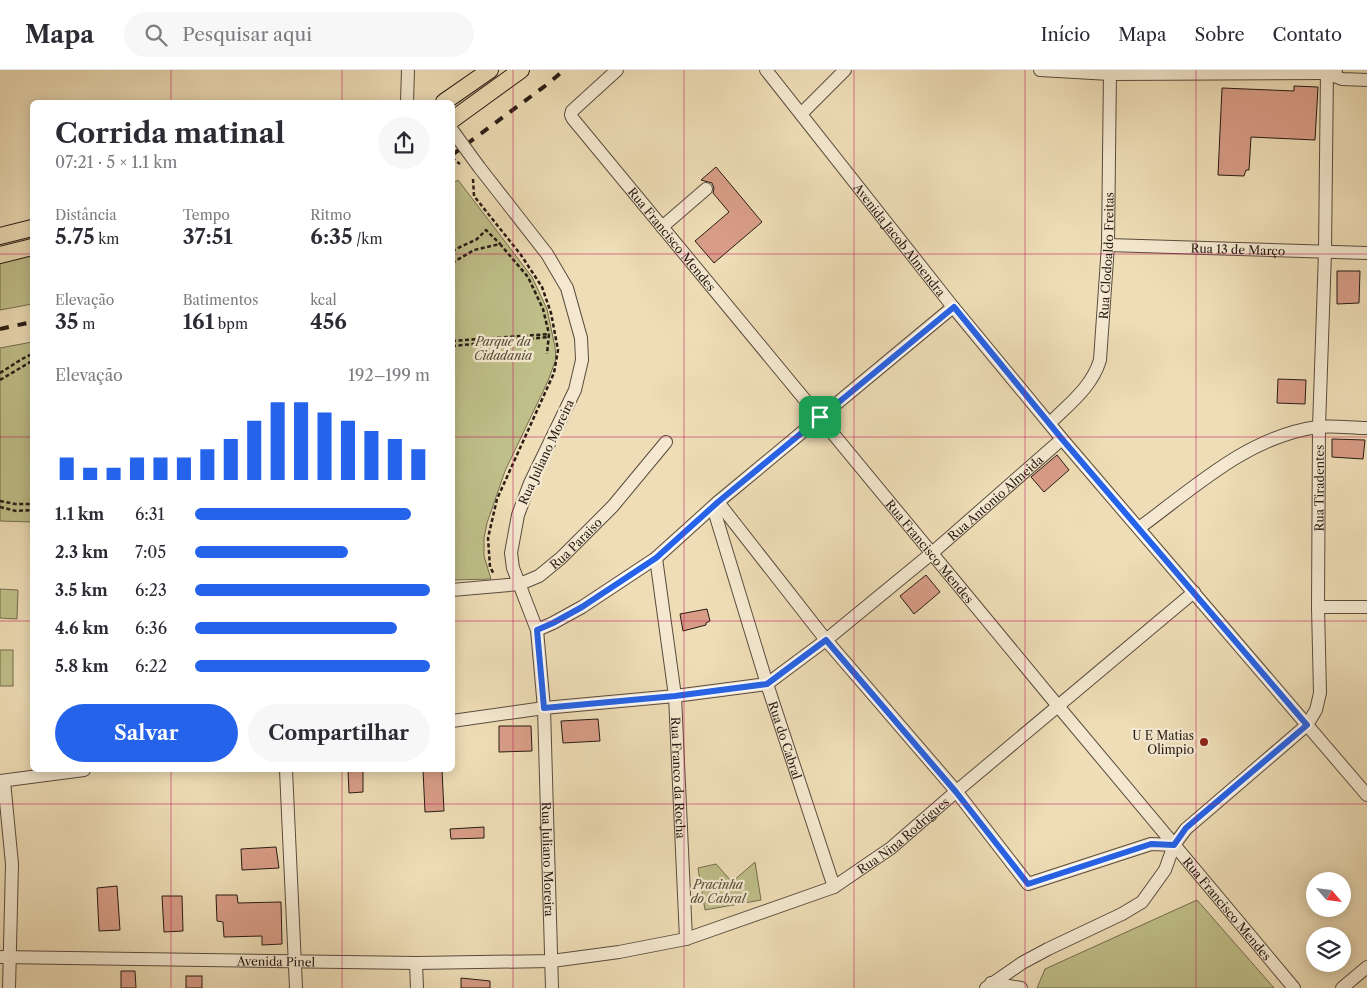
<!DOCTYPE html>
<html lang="pt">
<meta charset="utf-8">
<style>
:root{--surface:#fff;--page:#f7f7f7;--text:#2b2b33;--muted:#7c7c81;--line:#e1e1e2;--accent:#2563eb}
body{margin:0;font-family:"Libre Caslon Text",serif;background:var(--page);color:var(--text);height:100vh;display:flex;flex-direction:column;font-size:19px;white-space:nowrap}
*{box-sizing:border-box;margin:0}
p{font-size:16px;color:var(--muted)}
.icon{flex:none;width:28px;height:28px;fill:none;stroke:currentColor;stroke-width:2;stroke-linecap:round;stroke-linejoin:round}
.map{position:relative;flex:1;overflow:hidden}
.details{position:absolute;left:30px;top:30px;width:425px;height:672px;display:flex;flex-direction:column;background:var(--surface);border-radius:8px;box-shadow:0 2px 12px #0003}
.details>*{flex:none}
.needle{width:32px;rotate:118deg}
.buttons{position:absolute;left:1306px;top:802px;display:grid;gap:10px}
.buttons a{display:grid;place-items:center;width:45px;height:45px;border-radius:50%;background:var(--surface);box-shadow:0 2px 12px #0003;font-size:25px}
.pin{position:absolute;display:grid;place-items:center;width:42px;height:42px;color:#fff;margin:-21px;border-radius:10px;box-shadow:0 2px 8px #0006}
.round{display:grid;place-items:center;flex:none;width:52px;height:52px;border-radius:26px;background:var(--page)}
.head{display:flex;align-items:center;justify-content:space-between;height:85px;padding:0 25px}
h1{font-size:28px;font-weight:700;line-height:38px}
.stats{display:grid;grid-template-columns:repeat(3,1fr);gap:8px;height:85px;padding:5px 25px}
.stats div{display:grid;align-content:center}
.stats b{font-size:21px;font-weight:700}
.stats small{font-size:14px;font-weight:400}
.stats p{font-size:14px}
.chart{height:140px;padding:10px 25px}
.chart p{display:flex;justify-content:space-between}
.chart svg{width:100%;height:90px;margin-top:5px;stroke:var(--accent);stroke-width:6}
.action{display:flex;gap:10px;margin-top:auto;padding:10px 25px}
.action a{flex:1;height:58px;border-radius:30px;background:var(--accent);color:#fff;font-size:20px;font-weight:700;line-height:58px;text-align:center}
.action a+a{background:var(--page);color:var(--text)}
ul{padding:0 25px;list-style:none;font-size:16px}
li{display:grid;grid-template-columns:80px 60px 1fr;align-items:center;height:38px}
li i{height:12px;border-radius:6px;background:var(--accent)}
header{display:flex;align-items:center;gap:30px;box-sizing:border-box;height:70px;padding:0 25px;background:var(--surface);border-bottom:1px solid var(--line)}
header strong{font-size:24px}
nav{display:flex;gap:28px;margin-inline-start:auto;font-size:18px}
.search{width:350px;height:45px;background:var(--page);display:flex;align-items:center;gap:12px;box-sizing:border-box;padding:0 18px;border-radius:28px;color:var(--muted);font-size:19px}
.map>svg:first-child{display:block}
.green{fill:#bfbf89;stroke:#746d4f}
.building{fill:#d89d87;stroke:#281b15}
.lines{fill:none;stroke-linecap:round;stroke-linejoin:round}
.minor-casing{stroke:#5a4c3d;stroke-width:14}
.major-casing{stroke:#281b15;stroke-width:18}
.path{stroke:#281b15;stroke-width:2.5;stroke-dasharray:4 2.5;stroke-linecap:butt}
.minor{stroke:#f4e9d0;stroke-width:12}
.major{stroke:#eeddb6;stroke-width:16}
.rail{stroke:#281b15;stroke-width:4;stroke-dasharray:9 9;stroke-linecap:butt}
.minor-bridge-casing{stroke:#5a4c3d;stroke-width:14;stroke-linecap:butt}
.minor-bridge{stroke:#f4e9d0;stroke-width:12}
.route-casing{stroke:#fff;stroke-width:10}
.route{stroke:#2563eb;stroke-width:6}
.grid{fill:none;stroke:#c2185b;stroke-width:1;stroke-opacity:0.55}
.poi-dot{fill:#8f2418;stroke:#f4e9d0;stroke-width:2}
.labels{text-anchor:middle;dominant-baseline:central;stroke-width:4.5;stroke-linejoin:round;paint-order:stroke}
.street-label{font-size:12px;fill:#281b15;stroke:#f4e9d0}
.park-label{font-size:12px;font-style:italic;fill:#554c38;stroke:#f4e9d0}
.poi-label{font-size:12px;fill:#281b15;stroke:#f4e9d0;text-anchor:end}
</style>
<header>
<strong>Mapa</strong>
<div class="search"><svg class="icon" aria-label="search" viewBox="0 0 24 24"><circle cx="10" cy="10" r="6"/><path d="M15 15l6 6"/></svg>Pesquisar aqui</div>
<nav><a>Início</a><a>Mapa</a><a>Sobre</a><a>Contato</a></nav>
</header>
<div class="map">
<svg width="1367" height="918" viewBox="0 0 1367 918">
<rect width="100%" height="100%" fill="#eeddb6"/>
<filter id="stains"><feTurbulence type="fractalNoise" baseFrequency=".004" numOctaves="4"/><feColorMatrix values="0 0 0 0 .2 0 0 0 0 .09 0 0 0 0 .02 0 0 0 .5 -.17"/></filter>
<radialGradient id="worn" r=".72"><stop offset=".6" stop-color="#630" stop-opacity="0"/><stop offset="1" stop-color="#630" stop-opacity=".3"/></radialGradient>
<g class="green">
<polygon points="458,110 532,207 547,239 555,277 556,289 548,311 505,401 487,453 484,468 484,486 491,509 453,510 452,114"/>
<polygon points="32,183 32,234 0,240 0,193"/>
<polygon points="32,272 32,452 0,451 0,278"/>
<polygon points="0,519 18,520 17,549 0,548"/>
<rect x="0" y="580" width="13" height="36"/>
<polygon points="755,792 761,830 705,840 698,798 716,794 732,812"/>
<polygon points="1197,830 1274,918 1037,918 1045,899"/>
</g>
<g class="building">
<polygon points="1294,16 1318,17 1315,70 1251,67 1249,100 1246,100 1244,106 1218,105 1222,18 1294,21"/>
<polygon points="716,97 762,152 714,193 695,171 729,142 713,123 714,118 712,113 701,110"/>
<polygon points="1337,201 1360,201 1359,233 1337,234"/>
<polygon points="1278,309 1306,310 1305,334 1277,333"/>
<polygon points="1332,369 1365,370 1363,389 1332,387"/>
<polygon points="1057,385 1069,400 1044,422 1031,407"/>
<polygon points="926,505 940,522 914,544 900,526"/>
<polygon points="707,539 710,551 706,553 706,555 683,561 680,544"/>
<polygon points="598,649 600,671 563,673 561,651"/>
<polygon points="499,656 531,656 532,681 499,682"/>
<polygon points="348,700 363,700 363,722 349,723"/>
<polygon points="423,700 442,700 444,741 425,742"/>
<polygon points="484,757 484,768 451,769 450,759"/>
<polygon points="276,777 279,798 242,800 241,779"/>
<polygon points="117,816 120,860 99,861 97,818"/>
<polygon points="216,825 237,825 238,833 281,832 282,874 262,875 262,866 224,867 223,852 217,851"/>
<polygon points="162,826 182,826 183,861 164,862"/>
<polygon points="121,901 135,901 136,918 121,918"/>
<rect x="186" y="906" width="16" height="12"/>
<polygon points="461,908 490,911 490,918 461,918"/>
</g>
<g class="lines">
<g class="minor-casing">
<g id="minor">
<path id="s1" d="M617 0 572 41 571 45 573 49 1058 636 1294 918"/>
<path id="s2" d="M766 0 953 237 1062 369 1367 725"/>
<polyline points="1040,0 1110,4 1327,3 1336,0"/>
<polyline points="1327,3 1342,9 1367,10"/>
<polyline points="407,32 408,0"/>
<polyline points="801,44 845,0"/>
<path id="s3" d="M479 97 547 184 567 218 581 268 582 290 575 320 530 413 518 445 511 483 513 498 537 560 544 638 552 918"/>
<polyline points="662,157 706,119"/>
<path id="s4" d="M1108 175 1367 183"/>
<path id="s5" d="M1050 353C1069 334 1092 317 1100 290L1108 175 1110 0"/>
<polyline points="718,432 826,570 956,721 1028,814 1151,774 1174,775"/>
<path id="s6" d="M713 437 767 614 834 817"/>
<path d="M1139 458C1194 418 1247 367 1317 357 1333 355 1351 358 1367 358"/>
<path id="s7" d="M656 488 675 626 686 869"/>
<path id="s8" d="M452 520 520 514 539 506 561 488 613 436 666 372"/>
<polyline points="1318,537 1367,537"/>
<polyline points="537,560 553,553 582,537 656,488 718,432 953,237"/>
<path id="s9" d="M452 651 544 638 675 626 767 614 826 570 932 483 1062 369"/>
<polyline points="286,700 296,918"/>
<polyline points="0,711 84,700"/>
<polyline points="4,711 12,794 9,918"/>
<path id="s10" d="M0 887 416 893 552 891 619 882 686 869 834 817 891 778 959 719 1194 522"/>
<polyline points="416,893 417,918"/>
<polyline points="991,913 1021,918"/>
<path id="s11" d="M986 918 1022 893 1048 879 1122 844 1142 832 1165 800 1174 775 1186 759 1307 655 1316 640 1320 623 1318 537 1319 357 1325 182 1327 0"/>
<polyline points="1342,918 1367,897"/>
</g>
</g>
<g class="major-casing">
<g id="major">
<polyline points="444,32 490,0"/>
<polyline points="452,50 521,0"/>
<polyline points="0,166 32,158"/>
<polyline points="0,185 32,177"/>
</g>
</g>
<g class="path">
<polyline points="452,88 460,94"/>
<polyline points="473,109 474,126 521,185 542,217 551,243 558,280 554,303 497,429 488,468 490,497 494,504"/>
<polyline points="452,181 477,169 486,160 500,174"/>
<polyline points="452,193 474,180 500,174 528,207 543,239 549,264"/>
<polyline points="452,271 549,264 547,284"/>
<polyline points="452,276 549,267"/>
<polyline points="0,303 22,289 32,284"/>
<polyline points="0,310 32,291"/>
<polyline points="0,431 15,434 32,434"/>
<polyline points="0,437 16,441 32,440"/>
</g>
<use href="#minor" class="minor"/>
<use href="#major" class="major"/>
<g class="rail">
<polyline points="452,85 549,13 564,0"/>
<polyline points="0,259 32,252"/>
</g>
<g class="minor-bridge-casing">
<polyline id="minor-bridge" points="452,60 479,97"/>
</g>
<use href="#minor-bridge" class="minor-bridge"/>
</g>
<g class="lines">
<g class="route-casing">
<polygon id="route" points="954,237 1062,369 1307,655 1186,758 1174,775 1151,774 1028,814 956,722 826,570 767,614 675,626 544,638 537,560 553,553 582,537 656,488 718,432"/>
</g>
<use href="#route" class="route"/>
</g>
<path class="grid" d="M171 0V32M342 0V32M513 0V918M684 0V918M854 0V918M1025 0V918M1196 0V918M0 184H32M452 184H1367M0 367H32M452 367H1367M0 551H32M452 551H1367M171 700V918M342 700V918M0 734H1367"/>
<circle class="poi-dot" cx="1204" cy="672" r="5"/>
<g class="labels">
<g class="street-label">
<text stroke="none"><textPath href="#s1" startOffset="225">Rua Francisco Mendes</textPath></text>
<text stroke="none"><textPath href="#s2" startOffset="216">Avenida Jacob Almendra</textPath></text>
<text stroke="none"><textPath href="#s4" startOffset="130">Rua 13 de Março</textPath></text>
<text stroke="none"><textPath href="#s5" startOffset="186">Rua Clodoaldo Freitas</textPath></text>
<text transform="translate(546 382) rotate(-65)">Rua Juliano Moreira</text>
<text stroke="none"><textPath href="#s11" startOffset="664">Rua Tiradentes</textPath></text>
<text stroke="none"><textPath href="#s9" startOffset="612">Rua Antonio Almeida</textPath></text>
<text stroke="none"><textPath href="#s8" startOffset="138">Rua Paraiso</textPath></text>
<text stroke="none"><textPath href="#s1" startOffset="630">Rua Francisco Mendes</textPath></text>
<text stroke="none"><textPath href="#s6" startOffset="244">Rua do Cabral</textPath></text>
<text stroke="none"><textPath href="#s7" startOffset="221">Rua Franco da Rocha</textPath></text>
<text stroke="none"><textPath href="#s10" startOffset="931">Rua Nina Rodrigues</textPath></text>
<text stroke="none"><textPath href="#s3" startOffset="742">Rua Juliano Moreira</textPath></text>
<text stroke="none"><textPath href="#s1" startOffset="1095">Rua Francisco Mendes</textPath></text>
<text stroke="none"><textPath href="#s10" startOffset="276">Avenida Pinel</textPath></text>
</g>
<g class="park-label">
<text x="503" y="271">Parque da<tspan x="503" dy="14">Cidadania</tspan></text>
<text x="718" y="814">Pracinha<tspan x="718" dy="14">do Cabral</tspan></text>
</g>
<g class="poi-label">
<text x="1194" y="665">U E Matias<tspan x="1194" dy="14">Olimpio</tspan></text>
</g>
</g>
<rect width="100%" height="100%" filter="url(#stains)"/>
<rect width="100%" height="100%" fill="url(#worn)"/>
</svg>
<div class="buttons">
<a><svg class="needle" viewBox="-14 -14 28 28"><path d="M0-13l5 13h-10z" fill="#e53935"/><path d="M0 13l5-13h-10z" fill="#7c7c81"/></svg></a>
<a><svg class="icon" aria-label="layers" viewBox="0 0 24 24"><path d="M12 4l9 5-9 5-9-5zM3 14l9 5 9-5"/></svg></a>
</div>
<div class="pin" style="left:820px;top:347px;background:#1e9e55"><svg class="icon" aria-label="arrive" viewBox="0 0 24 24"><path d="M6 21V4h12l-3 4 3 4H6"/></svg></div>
<section class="details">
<div class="head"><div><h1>Corrida matinal</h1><p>07:21 · 5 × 1.1 km</p></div><a class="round"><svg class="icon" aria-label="share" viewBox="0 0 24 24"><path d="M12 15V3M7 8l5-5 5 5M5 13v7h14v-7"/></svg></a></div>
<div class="stats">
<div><p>Distância</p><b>5.75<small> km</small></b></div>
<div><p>Tempo</p><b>37:51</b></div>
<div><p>Ritmo</p><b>6:35<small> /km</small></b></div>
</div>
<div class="stats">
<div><p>Elevação</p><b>35<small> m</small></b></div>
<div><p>Batimentos</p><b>161<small> bpm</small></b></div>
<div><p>kcal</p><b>456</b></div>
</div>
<div class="chart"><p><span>Elevação</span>192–199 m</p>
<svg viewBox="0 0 160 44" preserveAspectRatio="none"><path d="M5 44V33M15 44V38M25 44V38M35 44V33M45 44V33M55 44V33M65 44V29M75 44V24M85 44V15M95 44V6M105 44V6M115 44V11M125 44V15M135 44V20M145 44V24M155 44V29"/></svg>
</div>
<ul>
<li><b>1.1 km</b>6:31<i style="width:92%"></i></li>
<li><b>2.3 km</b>7:05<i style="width:65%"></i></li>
<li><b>3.5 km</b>6:23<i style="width:100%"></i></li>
<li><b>4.6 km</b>6:36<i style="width:86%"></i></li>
<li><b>5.8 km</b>6:22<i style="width:100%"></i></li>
</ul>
<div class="action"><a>Salvar</a><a>Compartilhar</a></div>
</section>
</div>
